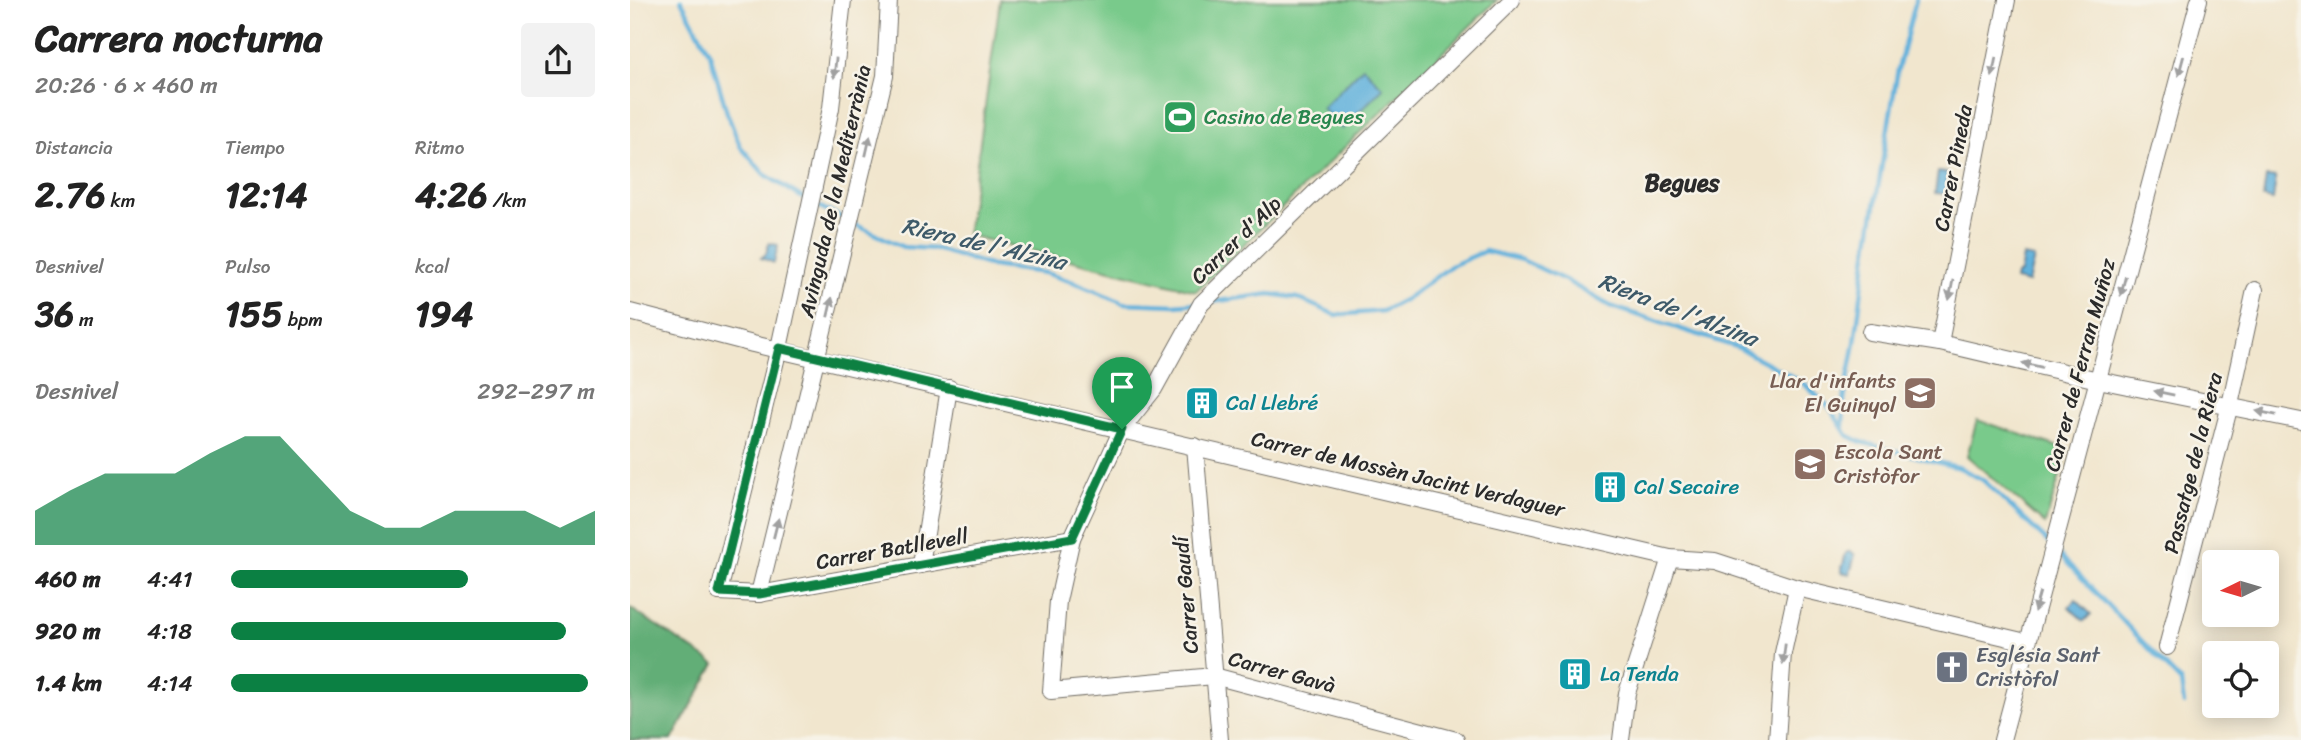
<!DOCTYPE html>
<html lang="es">
<meta charset="utf-8">
<style>
:root{--surface:#fff;--page:#f2f2f2;--text:#222;--muted:#767676;--accent:#0b8043}
body{margin:0;font-family:Sriracha,sans-serif;background:var(--page);color:var(--text);height:100vh;display:flex;flex-direction:column;font-size:26px;white-space:nowrap}
*{box-sizing:border-box;margin:0}
p{font-size:23px;color:var(--muted)}
.icon{flex:none;width:38px;height:38px;fill:none;stroke:currentColor;stroke-width:2;stroke-linecap:round;stroke-linejoin:round}
.map{position:relative;flex:1;overflow:hidden}
.side{display:flex;flex-direction:column;background:var(--surface);width:630px}
.side>*{flex:none}
.needle{width:46px;rotate:265deg}
.buttons{position:absolute;left:1572px;top:550px;display:grid;gap:14px}
.buttons a{display:grid;place-items:center;width:77px;height:77px;border-radius:7px;background:var(--surface);box-shadow:0 4px 18px #0003;font-size:35px}
.pin{position:absolute;display:grid;place-items:center;width:60px;height:60px;color:#fff;margin:-72px -30px;border-radius:50% 50% 50% 0;rotate:-45deg;box-shadow:0 0 7px #0007}
.pin .icon{rotate:45deg}
.round{display:grid;place-items:center;flex:none;width:74px;height:74px;border-radius:7px;background:var(--page)}
.summary{display:flex;align-items:center;justify-content:space-between;height:119px;padding:0 35px}
h1{font-size:38px;font-weight:700;line-height:52px}
.stats{display:grid;grid-template-columns:repeat(3,1fr);gap:10px;height:119px;padding:7px 35px}
.stats div{display:grid;align-content:center}
.stats b{font-size:35px;font-weight:700}
.stats small{font-size:19px;font-weight:400}
.stats p{font-size:19px}
.chart{height:196px;padding:14px 35px}
.chart p{display:flex;justify-content:space-between}
.chart svg{width:100%;height:126px;margin-top:7px;fill:var(--accent);opacity:.7}
ul{padding:0 35px;list-style:none;font-size:23px}
li{display:grid;grid-template-columns:112px 84px 1fr;align-items:center;height:52px}
li i{height:18px;border-radius:9px;background:var(--accent)}
main{display:flex;flex:1;min-height:0}
.map>svg:first-child{display:block}
.green{fill:#79ca8b;stroke:#527a5b;stroke-width:2}
.forest{fill:#62ae77;stroke:#466c51;stroke-width:2}
.water{fill:#61b1dc;stroke:#466e84;stroke-width:2}
.lines{fill:none;stroke-linecap:round;stroke-linejoin:round}
.stream{stroke:#61b1dc;stroke-width:4.5}
.street-casing{stroke:#706c64;stroke-width:18}
.street{stroke:#fff;stroke-width:16}
.oneway{fill:#a0a0a0}
.route-casing{stroke:#fff;stroke-width:14}
.route{stroke:#0b8043;stroke-width:9}
.labels{text-anchor:middle;dominant-baseline:central;stroke-width:5;stroke-linejoin:round;paint-order:stroke}
.leisure-label{font-size:21px;fill:#27864d;stroke:#f7f3e8;text-anchor:start}
.street-label{font-size:21px;fill:#2b2b2b;stroke:#f7f3e8}
.education-label{font-size:21px;fill:#785e54;stroke:#f7f3e8;text-anchor:end}
.culture-label{font-size:21px;fill:#0d838f;stroke:#f7f3e8;text-anchor:start}
.worship-label{font-size:21px;fill:#5b616d;stroke:#f7f3e8;text-anchor:start}
.water-label{font-size:23px;font-style:italic;fill:#3e5a69;stroke:#f7f3e8}
.quarter-label{font-size:24px;font-weight:bold;fill:#2b2b2b;stroke:#f7f3e8}
</style>
<main>
<section class="side">
<div class="summary"><div><h1>Carrera nocturna</h1><p>20:26 · 6 × 460 m</p></div><a class="round"><svg class="icon" aria-label="share" viewBox="0 0 24 24"><path d="M12 15V3M7 8l5-5 5 5M5 13v7h14v-7"/></svg></a></div>
<div class="stats">
<div><p>Distancia</p><b>2.76<small> km</small></b></div>
<div><p>Tiempo</p><b>12:14</b></div>
<div><p>Ritmo</p><b>4:26<small> /km</small></b></div>
</div>
<div class="stats">
<div><p>Desnivel</p><b>36<small> m</small></b></div>
<div><p>Pulso</p><b>155<small> bpm</small></b></div>
<div><p>kcal</p><b>194</b></div>
</div>
<div class="chart"><p><span>Desnivel</span>292–297 m</p>
<svg viewBox="0 0 160 44" preserveAspectRatio="none"><path d="M0 44V32L10 25L20 19L30 19L40 19L50 12L60 6L70 6L80 19L90 32L100 38L110 38L120 32L130 32L140 32L150 38L160 32V44z"/></svg>
</div>
<ul>
<li><b>460 m</b>4:41<i style="width:65%"></i></li>
<li><b>920 m</b>4:18<i style="width:92%"></i></li>
<li><b>1.4 km</b>4:14<i style="width:98%"></i></li>
</ul>
</section>
<div class="map">
<svg width="1671" height="740" viewBox="0 0 1671 740">
<rect width="100%" height="100%" fill="#f7f3e8"/>
<filter id="ink" filterUnits="userSpaceOnUse"><feTurbulence type="fractalNoise" baseFrequency=".0143" numOctaves="2"/><feDisplacementMap in="SourceGraphic" scale="14" xChannelSelector="R" yChannelSelector="G"/><feConvolveMatrix kernelMatrix="1 2 1 2 8 2 1 2 1" color-interpolation-filters="sRGB"/></filter>
<filter id="wash" filterUnits="userSpaceOnUse"><feTurbulence type="fractalNoise" baseFrequency=".00686" numOctaves="4" result="noise"/><feDisplacementMap in="SourceGraphic" scale="28" xChannelSelector="R" yChannelSelector="G"/><feGaussianBlur stdDeviation="1.57" result="paint"/><feColorMatrix in="noise" values="0 0 0 0 0 0 0 0 0 0 0 0 0 0 0 0 0 1.4 0 .05"/><feComposite in="paint" operator="in"/></filter>
<g filter="url(#wash)">
<rect width="100%" height="100%" fill="#f1e6ce"/>
<g class="green">
<polygon points="370,0 867,0 566,291 337,235"/>
<polygon points="1347,420 1438,450 1415,524 1337,456"/>
</g>
<polygon class="forest" points="0,608 85,664 42,740 0,740"/>
<g class="water">
<polygon points="733,67 753,88 712,129 692,108"/>
<polygon points="1308,172 1318,173 1316,194 1305,193"/>
<polygon points="1636,177 1646,178 1643,200 1633,198"/>
<polygon points="139,243 148,245 144,263 131,258 136,254"/>
<polygon points="1393,256 1404,258 1398,283 1385,280 1386,275 1390,273"/>
<polygon points="1221,551 1225,555 1220,574 1211,572 1216,553"/>
<polygon points="1446,600 1461,614 1454,621 1439,607"/>
</g>
<g class="lines">
<g class="stream">
<polyline points="51,0 80,54 97,113 110,146 134,174 176,200"/>
<polyline points="184,204 217,220"/>
<polyline points="224,224 273,247 306,249 362,266 415,273 449,284 494,303 545,305 566,303"/>
<polyline points="581,302 640,294 667,298 706,315 753,311 776,299 821,266 855,251 892,260 935,280 980,306 1109,348 1172,382 1200,408 1217,435 1231,442 1330,468 1353,480 1420,544"/>
<polyline points="1213,426 1214,400 1225,343 1235,266 1260,116 1268,69 1286,0"/>
<polyline points="1426,551 1551,682 1554,704"/>
</g>
</g>
</g>
<g filter="url(#ink)">
<g class="lines">
<g class="street-casing">
<g id="street">
<polyline points="213,0 201,108 149,348 89,592 129,594 442,538"/>
<polyline points="0,312 123,344 1040,558 1085,561 1167,588 1396,642"/>
<polyline points="1240,332 1310,343 1468,380 1671,421"/>
<polyline points="1310,343 1377,0"/>
<polyline points="565,446 590,740"/>
<polyline points="291,565 319,388"/>
<polyline points="129,594 255,76 259,0"/>
<polyline points="1537,647 1600,405 1625,290"/>
<polyline points="826,740 584,676 421,691 428,601 442,538 492,429 524,389 571,304 882,0"/>
<polyline points="991,740 997,693 1040,558"/>
<polyline points="1147,740 1153,653 1167,588"/>
<polyline points="1372,740 1569,0"/>
</g>
</g>
<use href="#street" class="street"/>
</g>
<defs><path id="oneway-solid" d="M-6-.8H1V-3.2L6.5 0L1 3.2V.8H-6Z" transform="scale(1.75)"/></defs>
<g class="oneway">
<use href="#oneway-solid" transform="translate(1551 66) rotate(105)"/>
<use href="#oneway-solid" transform="translate(1364 67) rotate(101)"/>
<use href="#oneway-solid" transform="translate(205 68) rotate(96)"/>
<use href="#oneway-solid" transform="translate(238 146) rotate(-77)"/>
<use href="#oneway-solid" transform="translate(1493 286) rotate(105)"/>
<use href="#oneway-solid" transform="translate(1321 290) rotate(101)"/>
<use href="#oneway-solid" transform="translate(200 307) rotate(-77)"/>
<use href="#oneway-solid" transform="translate(1402 365) rotate(-167)"/>
<use href="#oneway-solid" transform="translate(1534 393) rotate(-169)"/>
<use href="#oneway-solid" transform="translate(1636 413) rotate(-168)"/>
<use href="#oneway-solid" transform="translate(146 528) rotate(-76)"/>
<use href="#oneway-solid" transform="translate(1407 602) rotate(106)"/>
<use href="#oneway-solid" transform="translate(1154 654) rotate(97)"/>
</g>
</g>
<g class="lines" filter="url(#ink)">
<g class="route-casing">
<polygon id="route" points="149,348 492,429 442,538 129,594 89,592"/>
</g>
<use href="#route" class="route"/>
</g>
<defs>
<g id="stadium-square" transform="scale(1.75)"><rect x="-9" y="-9" width="18" height="18" rx="4" fill="#2e9e5b" stroke="#f7f3e8"/><path d="M0-5a6.5 5 0 1 0 0 10a6.5 5 0 1 0 0-10ZM-3.5-1.8h7v3.6h-7Z" fill="#fff"/></g>
<g id="school-square" transform="scale(1.75)"><rect x="-9" y="-9" width="18" height="18" rx="4" fill="#8d6e63" stroke="#f7f3e8"/><path d="M0-5L7-2L0 1L-7-2ZM-4 1L0 2.5L4 1V4Q0 6-4 4Z" fill="#fff"/></g>
<g id="building-square" transform="scale(1.75)"><rect x="-9" y="-9" width="18" height="18" rx="4" fill="#0f9aa8" stroke="#f7f3e8"/><path d="M-4-6H4V6H1V3H-1V6H-4ZM-2.5-4.3h1.7v1.8h-1.7ZM.8-4.3h1.7v1.8H.8ZM-2.5-1h1.7V.8h-1.7ZM.8-1h1.7V.8H.8Z" fill="#fff"/></g>
<g id="church-square" transform="scale(1.75)"><rect x="-9" y="-9" width="18" height="18" rx="4" fill="#6b7280" stroke="#f7f3e8"/><path d="M-1.2-6h2.4v3.5h3.3v2.4h-3.3V6h-2.4V-.1h-3.3v-2.4h3.3Z" fill="#fff"/></g>
</defs>
<g fill-rule="evenodd">
<use href="#stadium-square" x="550" y="117"/>
<use href="#school-square" x="1290" y="393"/>
<use href="#building-square" x="572" y="403"/>
<use href="#school-square" x="1180" y="464"/>
<use href="#building-square" x="980" y="487"/>
<use href="#church-square" x="1322" y="667"/>
<use href="#building-square" x="945" y="674"/>
</g>
<g class="labels">
<g class="leisure-label">
<text x="574" y="117">Casino de Begues</text>
</g>
<g class="street-label">
<text transform="translate(1323 168) rotate(-79)">Carrer Pineda</text>
<text transform="translate(205 191) rotate(-77)">Avinguda de la Mediterrània</text>
<text transform="translate(606 240) rotate(-44)">Carrer d'Alp</text>
<text transform="translate(1450 365) rotate(-75)">Carrer de Ferran Muñoz</text>
<text transform="translate(1563 463) rotate(-76)">Passatge de la Riera</text>
<text transform="translate(778 474) rotate(13)">Carrer de Mossèn Jacint Verdaguer</text>
<text transform="translate(262 549) rotate(-10)">Carrer Batllevell</text>
<text transform="translate(556 595) rotate(-95)">Carrer Gaudí</text>
<text transform="translate(652 672) rotate(15)">Carrer Gavà</text>
</g>
<g class="education-label">
<text x="1266" y="381">Llar d'infants<tspan x="1266" dy="24">El Guinyol</tspan></text>
<text x="1204" y="452" text-anchor="start">Escola Sant<tspan x="1204" dy="24">Cristòfor</tspan></text>
</g>
<g class="culture-label">
<text x="596" y="403">Cal Llebré</text>
<text x="1004" y="487">Cal Secaire</text>
<text x="970" y="674">La Tenda</text>
</g>
<g class="worship-label">
<text x="1346" y="655">Església Sant<tspan x="1346" dy="24">Cristòfol</tspan></text>
</g>
<g class="water-label">
<text transform="translate(354 244) rotate(13)">Riera de l'Alzina</text>
<text transform="translate(1048 310) rotate(21)">Riera de l'Alzina</text>
</g>
<g class="quarter-label">
<text x="1052" y="183">Begues</text>
</g>
</g>
</svg>
<div class="buttons">
<a><svg class="needle" viewBox="-14 -14 28 28"><path d="M0-13l5 13h-10z" fill="#e53935"/><path d="M0 13l5-13h-10z" fill="#767676"/></svg></a>
<a><svg class="icon" aria-label="locate" viewBox="0 0 24 24"><circle cx="12" cy="12" r="6"/><path d="M12 2v4M12 18v4M2 12h4M18 12h4"/></svg></a>
</div>
<div class="pin" style="left:492px;top:429px;background:#1e9e55"><svg class="icon" aria-label="arrive" viewBox="0 0 24 24"><path d="M6 21V4h12l-3 4 3 4H6"/></svg></div>
</div>
</main>
